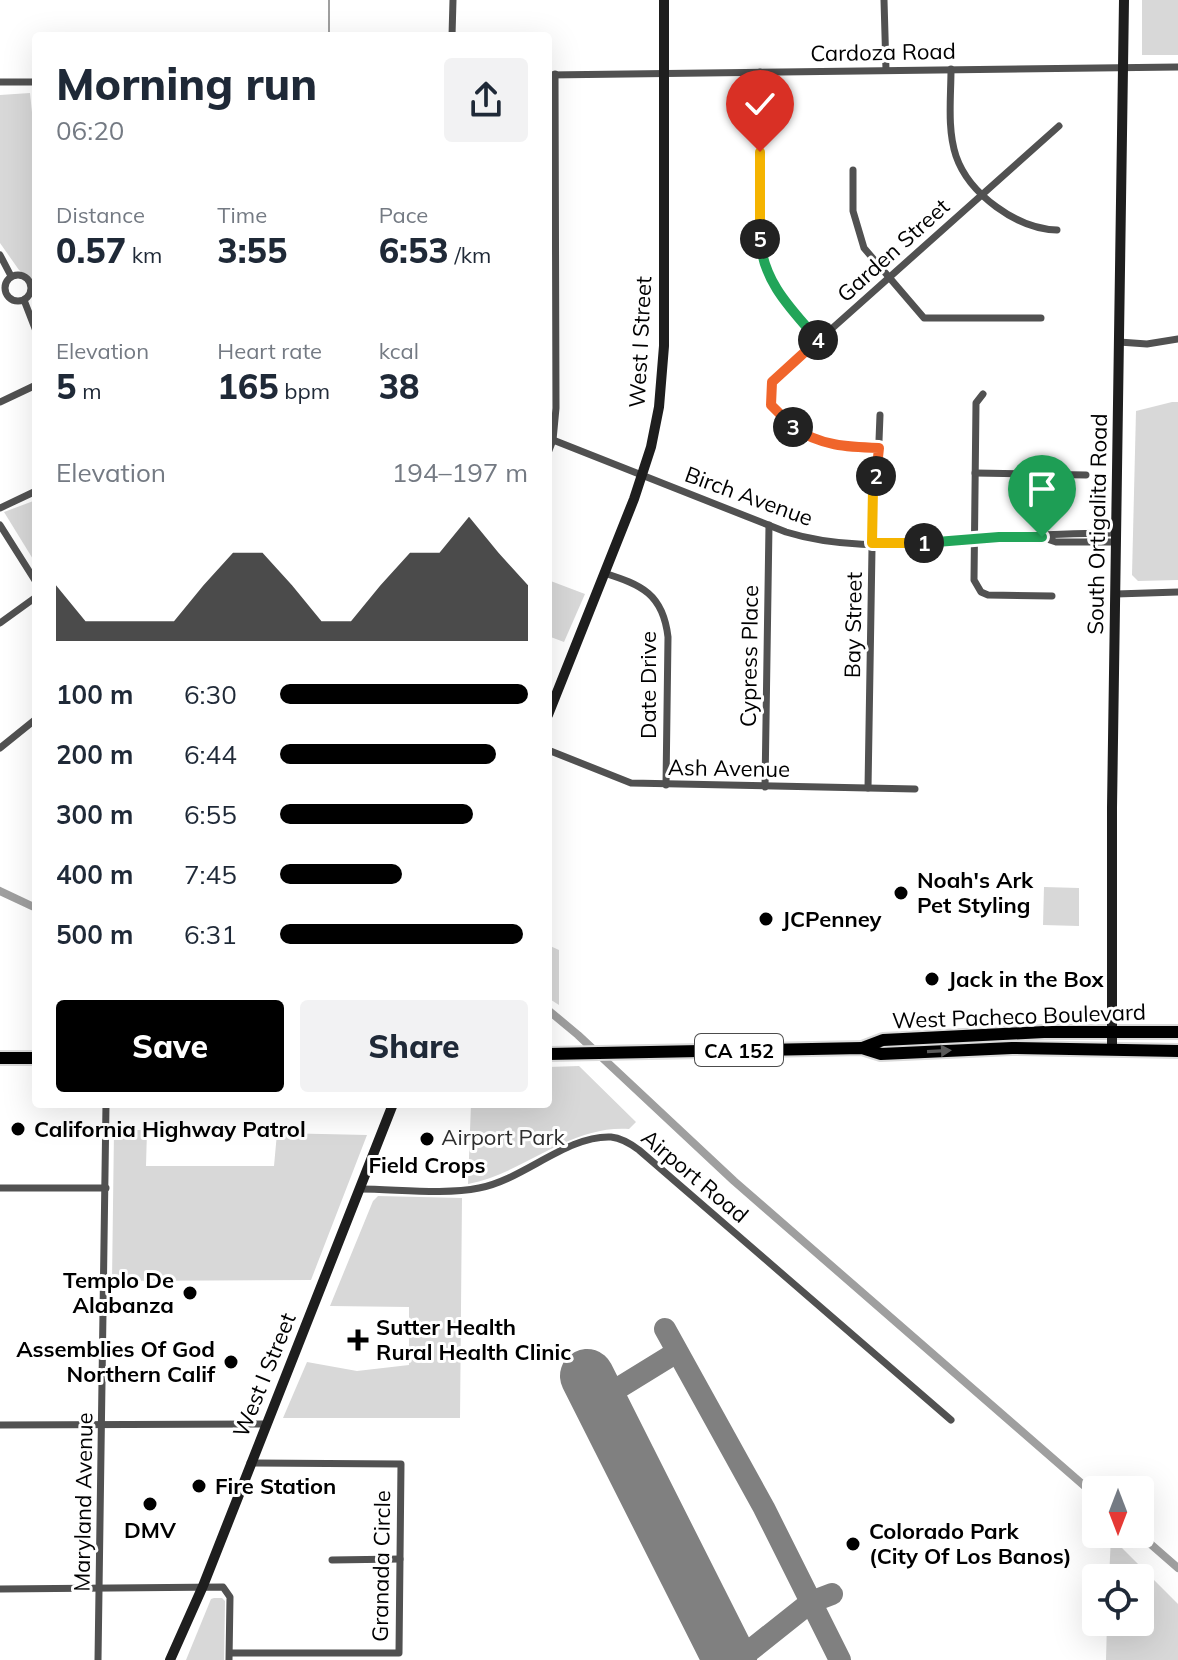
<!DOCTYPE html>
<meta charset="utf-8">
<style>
:root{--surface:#fff;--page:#f2f2f3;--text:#1f2937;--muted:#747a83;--accent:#000}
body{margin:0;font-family:Mulish,sans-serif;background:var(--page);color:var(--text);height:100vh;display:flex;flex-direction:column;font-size:30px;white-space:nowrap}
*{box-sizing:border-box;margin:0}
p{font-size:26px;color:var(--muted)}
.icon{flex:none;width:44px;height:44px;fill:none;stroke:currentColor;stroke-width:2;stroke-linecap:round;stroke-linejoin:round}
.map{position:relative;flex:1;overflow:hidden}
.panel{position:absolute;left:32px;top:32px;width:520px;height:1076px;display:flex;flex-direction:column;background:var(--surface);border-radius:8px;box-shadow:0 8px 32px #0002}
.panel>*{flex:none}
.needle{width:52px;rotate:180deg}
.tools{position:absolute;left:1082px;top:1476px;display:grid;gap:16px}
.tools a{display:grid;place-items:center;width:72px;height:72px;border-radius:8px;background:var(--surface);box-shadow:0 8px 32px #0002;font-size:40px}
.pin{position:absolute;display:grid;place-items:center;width:68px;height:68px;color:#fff;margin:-82px -34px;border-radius:50% 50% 50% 0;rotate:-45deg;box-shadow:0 0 8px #0007}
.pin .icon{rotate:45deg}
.km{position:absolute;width:40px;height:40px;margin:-20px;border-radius:50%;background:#222;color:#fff;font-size:22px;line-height:40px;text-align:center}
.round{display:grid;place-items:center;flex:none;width:84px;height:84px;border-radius:8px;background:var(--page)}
.overview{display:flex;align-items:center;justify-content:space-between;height:136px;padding:0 24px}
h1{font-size:44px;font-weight:800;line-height:60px}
.stats{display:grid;grid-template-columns:repeat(3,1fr);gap:12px;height:136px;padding:8px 24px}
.stats div{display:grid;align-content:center}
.stats b{font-size:34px;font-weight:800}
.stats small{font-size:22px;font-weight:400}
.stats p{font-size:22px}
.chart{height:224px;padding:16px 24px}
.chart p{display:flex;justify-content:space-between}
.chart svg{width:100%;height:144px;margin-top:8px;fill:var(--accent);opacity:.7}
.cta{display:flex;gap:16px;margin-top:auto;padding:16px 24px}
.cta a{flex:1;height:92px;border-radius:8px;background:var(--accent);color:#fff;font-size:32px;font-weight:800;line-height:92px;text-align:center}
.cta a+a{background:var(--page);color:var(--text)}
ul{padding:0 24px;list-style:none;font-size:26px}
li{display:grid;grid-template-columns:128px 96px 1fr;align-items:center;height:60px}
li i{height:20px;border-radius:10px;background:var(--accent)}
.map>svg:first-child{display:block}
.green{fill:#d8d8d8}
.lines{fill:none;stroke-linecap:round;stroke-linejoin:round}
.stream{stroke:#9f9f9f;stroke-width:2}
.canal{stroke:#9f9f9f;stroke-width:8}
.taxiway{stroke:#808080;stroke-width:22}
.runway{stroke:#808080;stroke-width:54}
.highway-casing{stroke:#dbdbdb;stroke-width:16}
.street{stroke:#515151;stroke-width:7}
.secondary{stroke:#1e1e1e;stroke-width:10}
.highway{stroke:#000;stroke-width:12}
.oneway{fill:#595959}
.split-1-casing{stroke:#fff;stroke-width:16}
.split-2-casing{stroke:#fff;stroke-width:16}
.split-3-casing{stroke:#fff;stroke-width:16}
.split-4-casing{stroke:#fff;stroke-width:16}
.split-5-casing{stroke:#fff;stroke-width:16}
.split-6-casing{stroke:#fff;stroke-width:16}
.split-1{stroke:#22a559;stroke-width:10}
.split-2{stroke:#f5b400;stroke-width:10}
.split-3{stroke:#f0652b;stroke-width:10}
.split-4{stroke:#f0652b;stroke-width:10}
.split-5{stroke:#22a559;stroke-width:10}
.split-6{stroke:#f5b400;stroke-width:10}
.poi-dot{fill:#000;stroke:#fff;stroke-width:3}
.labels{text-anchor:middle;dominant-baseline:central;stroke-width:6;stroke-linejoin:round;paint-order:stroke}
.shield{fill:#fff;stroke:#4c4c4c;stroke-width:2}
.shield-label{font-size:20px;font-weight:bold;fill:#000}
.street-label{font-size:22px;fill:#000;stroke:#fff}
.poi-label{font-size:22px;font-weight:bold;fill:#000;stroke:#fff;text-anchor:start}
.park-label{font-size:22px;fill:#2f2f2f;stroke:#fff}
</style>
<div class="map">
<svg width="1178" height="1660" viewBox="0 0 1178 1660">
<rect width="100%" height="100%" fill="#fff"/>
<g class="green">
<rect x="1142" y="0" width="36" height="55"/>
<polygon points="30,93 36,151 36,304 35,284 31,278 19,270 0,243 0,95"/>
<polygon points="1172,402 1178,402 1178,580 1138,581 1132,575 1136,411"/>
<polygon points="36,500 36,564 4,512"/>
<polygon points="548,580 585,594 564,642 548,636"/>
<polygon points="1044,887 1079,888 1079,926 1043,925"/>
<polygon points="548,945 559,950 559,1005 548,998"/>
<path d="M579 1066 636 1122 629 1129C569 1125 525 1173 468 1184L471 1104H548V1067Z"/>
<polygon points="114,1130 147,1130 146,1166 274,1166 277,1133 367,1135 311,1280 112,1281"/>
<polygon points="378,1196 462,1198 460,1418 283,1418 307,1362 357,1371 409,1365 409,1307 330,1306 373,1201"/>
<polygon points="1111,1537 1178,1604 1178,1660 1106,1660 1107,1622 1140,1622 1140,1578 1109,1578"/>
<polygon points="214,1598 222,1598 225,1601 224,1660 186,1660 211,1599"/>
</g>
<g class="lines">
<polyline class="stream" points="329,36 329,0"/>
<g class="canal">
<polyline points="0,891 36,908"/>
<polyline points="548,1010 578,1035 734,1181 1096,1496"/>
<polyline points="1139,1534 1178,1568"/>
</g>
<g class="taxiway">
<polyline points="665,1329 764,1508 840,1660"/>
<polyline points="599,1400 677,1352"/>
<polyline points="738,1660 811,1602 832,1594"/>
</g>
<polyline class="runway" points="587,1376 730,1660"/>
<g class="highway-casing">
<g id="highway">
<polyline points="862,1048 883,1040 1044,1032 1178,1032"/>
<polyline points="548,1054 862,1048 881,1054 1012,1048 1178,1051"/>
<polyline points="0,1058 36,1058"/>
</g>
</g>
<g class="street">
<polyline points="884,0 886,70"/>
<polyline points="452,36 453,0"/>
<path d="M951 69C951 97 947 129 956 156 969 194 1017 229 1057 230"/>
<polyline points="760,72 760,233 763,260 782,299 819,341"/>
<polyline points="548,75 1178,67"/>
<polyline points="0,82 36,82"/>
<polyline points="853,170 853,211 864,248 924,318 1041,318"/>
<polyline points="0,255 11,276"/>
<circle cx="18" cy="288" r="13"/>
<polyline points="24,300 36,331"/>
<polyline points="1119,342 1147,344 1178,339"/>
<polyline points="983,394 976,403 974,580 981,592 988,595 1052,596"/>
<polyline points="0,402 36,385"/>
<path d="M548 438 786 532C834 547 889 546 939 543 959 542 979 537 1000 537 1039 535 1077 533 1116 533"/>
<path d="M879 448C831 447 804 442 771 405L772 382 1059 126"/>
<polyline points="548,453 553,440 556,408 555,74"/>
<polyline points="975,473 1086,475"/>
<polyline points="0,508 36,491"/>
<polyline points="0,525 36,582"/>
<polyline points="1044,538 1056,542 1116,542"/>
<path d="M604 573C642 585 663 594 668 637L666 785"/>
<polyline points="1116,594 1178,592"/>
<polyline points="0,623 36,597"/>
<polyline points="0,748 36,719"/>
<polyline points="548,750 631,783 915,789"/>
<polyline points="765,787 769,525"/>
<polyline points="868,788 873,489 878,466 880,415"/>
<polyline points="0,1188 106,1188"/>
<path d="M360 1189C396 1189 445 1195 479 1188 523 1180 567 1135 611 1137 621 1138 631 1144 639 1150L951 1420"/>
<polyline points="0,1425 266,1424"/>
<polyline points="332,1560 400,1559"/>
<polyline points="0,1589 223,1587 230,1597 229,1660"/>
<polyline points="230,1653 399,1653 401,1464 250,1463"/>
<polyline points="98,1660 106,1104"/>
</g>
<g class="secondary">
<polyline points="548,715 634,499 651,447 659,407 664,346 664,0"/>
<polyline points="1112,1049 1112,808 1124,0"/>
<polyline points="170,1660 203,1586 393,1104"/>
</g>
<use href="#highway" class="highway"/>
</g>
<defs><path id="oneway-solid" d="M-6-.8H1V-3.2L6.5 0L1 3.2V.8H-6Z" transform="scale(2)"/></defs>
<use class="oneway" href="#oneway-solid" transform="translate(939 1051) rotate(-3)"/>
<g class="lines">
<g class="split-1-casing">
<polyline id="split-1" points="924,543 999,537 1042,537"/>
</g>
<g class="split-2-casing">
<polyline id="split-2" points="876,476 873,489 872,543 924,543"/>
</g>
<g class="split-3-casing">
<path id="split-3" d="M793 427C820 446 848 447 879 448L876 476"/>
</g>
<g class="split-4-casing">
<polyline id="split-4" points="793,427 771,405 772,382 818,340"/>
</g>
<g class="split-5-casing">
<path id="split-5" d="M760 239C763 282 791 309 818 340"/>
</g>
<g class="split-6-casing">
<polyline id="split-6" points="760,152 760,239"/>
</g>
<use href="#split-1" class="split-1"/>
<use href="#split-2" class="split-2"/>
<use href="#split-3" class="split-3"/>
<use href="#split-4" class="split-4"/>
<use href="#split-5" class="split-5"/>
<use href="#split-6" class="split-6"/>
</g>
<g class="poi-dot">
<circle cx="901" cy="893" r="8"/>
<circle cx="766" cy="919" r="8"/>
<circle cx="932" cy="979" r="8"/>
<circle cx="18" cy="1129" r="8"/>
<circle cx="427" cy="1139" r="8"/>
<circle cx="190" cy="1293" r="8"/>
<path d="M354 1328h8v8h8v8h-8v8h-8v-8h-8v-8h8z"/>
<circle cx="231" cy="1362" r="8"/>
<circle cx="199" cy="1486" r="8"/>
<circle cx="150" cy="1504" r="8"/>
<circle cx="853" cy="1544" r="8"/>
</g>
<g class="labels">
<rect class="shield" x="695" y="1034" width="88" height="32" rx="6"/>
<g class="shield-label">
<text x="739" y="1050">CA 152</text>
</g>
<g class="street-label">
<text transform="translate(883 52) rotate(-1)">Cardoza Road</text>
<text transform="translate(893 250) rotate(-42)">Garden Street</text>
<text transform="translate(640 342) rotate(-87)">West I Street</text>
<text transform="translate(749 496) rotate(20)">Birch Avenue</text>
<text transform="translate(1097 524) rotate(-89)">South Ortigalita Road</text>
<text transform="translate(853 625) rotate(-89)">Bay Street</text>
<text transform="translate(749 656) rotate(-89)">Cypress Place</text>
<text transform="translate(648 685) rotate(-90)">Date Drive</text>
<text transform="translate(729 768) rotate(1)">Ash Avenue</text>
<text transform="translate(1019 1016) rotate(-2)">West Pacheco Boulevard</text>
<text transform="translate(695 1176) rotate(40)">Airport Road</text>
<text transform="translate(264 1375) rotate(-68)">West I Street</text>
<text transform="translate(83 1502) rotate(-89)">Maryland Avenue</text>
<text transform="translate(381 1566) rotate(-89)">Granada Circle</text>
</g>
<g class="poi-label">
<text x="917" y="880">Noah's Ark<tspan x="917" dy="25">Pet Styling</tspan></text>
<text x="782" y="919">JCPenney</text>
<text x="948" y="979">Jack in the Box</text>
<text x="34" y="1129">California Highway Patrol</text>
<text x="427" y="1165" text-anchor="middle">Field Crops</text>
<text x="174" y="1280" text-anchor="end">Templo De<tspan x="174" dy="25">Alabanza</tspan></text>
<text x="376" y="1327">Sutter Health<tspan x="376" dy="25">Rural Health Clinic</tspan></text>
<text x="215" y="1349" text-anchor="end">Assemblies Of God<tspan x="215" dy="25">Northern Calif</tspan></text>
<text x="215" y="1486">Fire Station</text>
<text x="150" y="1530" text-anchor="middle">DMV</text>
<text x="869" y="1531">Colorado Park<tspan x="869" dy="25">(City Of Los Banos)</tspan></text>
</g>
<g class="park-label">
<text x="503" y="1137">Airport Park</text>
</g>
</g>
</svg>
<div class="tools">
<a><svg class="needle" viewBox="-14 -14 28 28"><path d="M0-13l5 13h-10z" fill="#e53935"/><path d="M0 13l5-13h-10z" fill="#747a83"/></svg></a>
<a><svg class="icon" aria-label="locate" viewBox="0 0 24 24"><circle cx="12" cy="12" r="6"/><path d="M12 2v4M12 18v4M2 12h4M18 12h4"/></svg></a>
</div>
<div class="pin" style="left:1042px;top:537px;background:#1e9e55"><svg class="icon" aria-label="arrive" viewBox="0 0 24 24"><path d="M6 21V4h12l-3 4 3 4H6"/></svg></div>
<div class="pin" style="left:760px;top:152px;background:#d93025"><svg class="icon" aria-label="check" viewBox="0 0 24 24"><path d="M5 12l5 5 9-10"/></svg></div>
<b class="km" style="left:924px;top:543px">1</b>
<b class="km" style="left:876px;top:476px">2</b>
<b class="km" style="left:793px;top:427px">3</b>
<b class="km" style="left:818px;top:340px">4</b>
<b class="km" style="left:760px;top:239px">5</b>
<section class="panel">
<div class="overview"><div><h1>Morning run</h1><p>06:20</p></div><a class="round"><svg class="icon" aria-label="share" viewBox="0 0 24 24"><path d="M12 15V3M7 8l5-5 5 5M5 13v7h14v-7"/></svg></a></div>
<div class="stats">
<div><p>Distance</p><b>0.57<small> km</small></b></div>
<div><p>Time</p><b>3:55</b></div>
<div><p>Pace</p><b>6:53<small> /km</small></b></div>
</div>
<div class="stats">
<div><p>Elevation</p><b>5<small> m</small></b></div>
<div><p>Heart rate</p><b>165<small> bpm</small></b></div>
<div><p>kcal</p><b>38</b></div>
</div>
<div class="chart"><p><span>Elevation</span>194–197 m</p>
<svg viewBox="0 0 160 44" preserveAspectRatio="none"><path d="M0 44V27L10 38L20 38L30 38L40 38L50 27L60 17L70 17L80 27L90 38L100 38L110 27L120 17L130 17L140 6L150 17L160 27V44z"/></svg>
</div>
<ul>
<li><b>100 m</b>6:30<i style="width:100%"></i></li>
<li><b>200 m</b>6:44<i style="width:87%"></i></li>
<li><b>300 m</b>6:55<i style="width:78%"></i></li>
<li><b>400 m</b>7:45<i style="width:49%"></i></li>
<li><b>500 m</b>6:31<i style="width:98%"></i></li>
</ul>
<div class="cta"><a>Save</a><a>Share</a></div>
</section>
</div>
